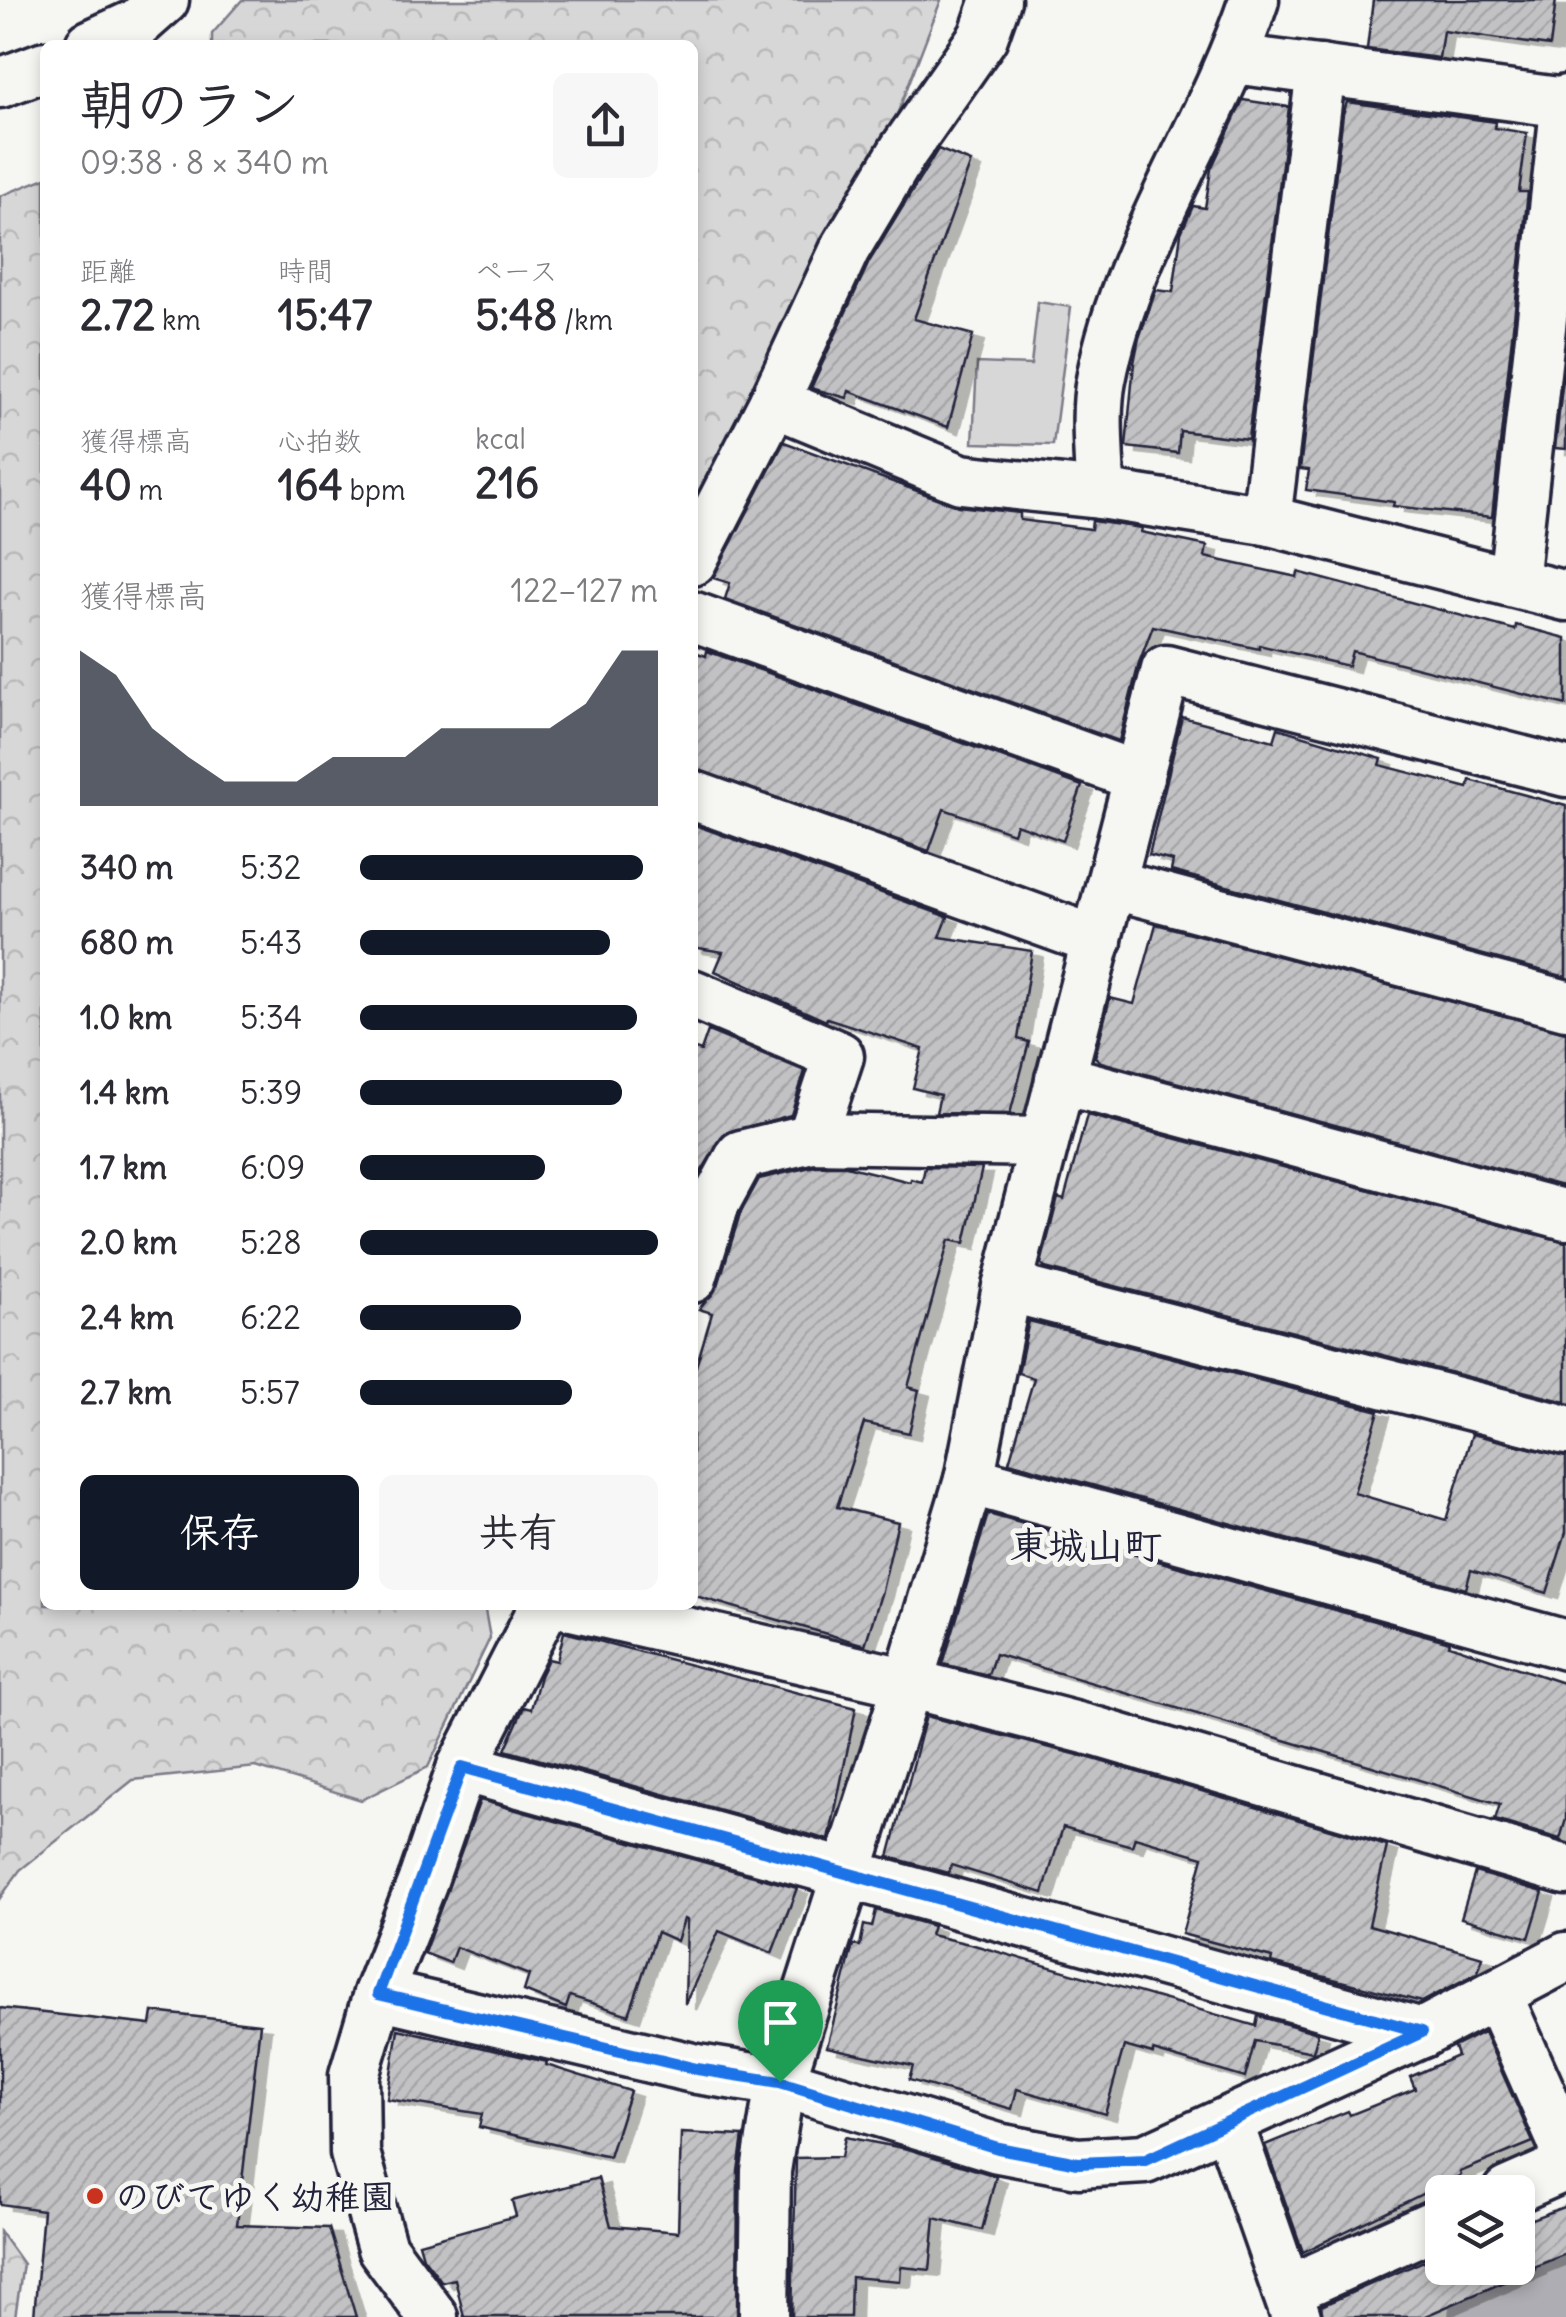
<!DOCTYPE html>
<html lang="ja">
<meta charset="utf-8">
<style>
:root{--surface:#fff;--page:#f7f7f7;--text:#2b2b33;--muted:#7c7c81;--accent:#111827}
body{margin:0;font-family:Delius,"Klee One",sans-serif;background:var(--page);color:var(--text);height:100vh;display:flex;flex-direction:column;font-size:38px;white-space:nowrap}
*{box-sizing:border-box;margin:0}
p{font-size:32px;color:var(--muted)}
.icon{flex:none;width:55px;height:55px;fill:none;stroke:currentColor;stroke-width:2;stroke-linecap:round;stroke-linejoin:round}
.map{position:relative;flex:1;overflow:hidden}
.side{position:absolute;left:40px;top:40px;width:658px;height:1570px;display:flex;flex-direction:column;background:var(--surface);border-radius:15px;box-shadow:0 5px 15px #0003}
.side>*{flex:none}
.fabs{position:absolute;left:1425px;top:2175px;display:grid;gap:20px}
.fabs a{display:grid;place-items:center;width:110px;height:110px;border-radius:15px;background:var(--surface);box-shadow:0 5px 15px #0003;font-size:50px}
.pin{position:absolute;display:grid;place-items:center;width:85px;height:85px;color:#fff;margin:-102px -42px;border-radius:50% 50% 50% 0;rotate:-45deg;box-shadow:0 0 10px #0007}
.pin .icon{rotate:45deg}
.round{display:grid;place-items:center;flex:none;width:105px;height:105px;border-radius:15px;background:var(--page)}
.headline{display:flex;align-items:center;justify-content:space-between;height:170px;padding:0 40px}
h1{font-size:55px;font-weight:700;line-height:75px}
.stats{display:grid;grid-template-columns:repeat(3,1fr);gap:15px;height:170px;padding:10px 40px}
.stats div{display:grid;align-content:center}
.stats b{font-size:42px;font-weight:700}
.stats small{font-size:28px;font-weight:400}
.stats p{font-size:28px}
.chart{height:280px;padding:20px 40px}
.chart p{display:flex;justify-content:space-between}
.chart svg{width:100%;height:180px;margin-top:10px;fill:var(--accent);opacity:.7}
.primary-button{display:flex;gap:20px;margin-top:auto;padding:20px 40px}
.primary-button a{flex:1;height:115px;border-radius:15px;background:var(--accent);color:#fff;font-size:40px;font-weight:700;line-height:115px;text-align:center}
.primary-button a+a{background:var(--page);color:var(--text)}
ul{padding:0 40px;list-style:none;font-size:32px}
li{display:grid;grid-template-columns:160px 120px 1fr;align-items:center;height:75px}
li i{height:25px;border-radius:12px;background:var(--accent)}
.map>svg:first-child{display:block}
.green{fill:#d7d7d7;stroke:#7c7c89;stroke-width:2.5}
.forest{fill:url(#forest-crowns);stroke:#7c7c89;stroke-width:2.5}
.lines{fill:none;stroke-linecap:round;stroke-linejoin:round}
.river{stroke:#adadb3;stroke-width:82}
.building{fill:url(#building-hatch);stroke:#22223b;stroke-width:2.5;filter:url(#shadow)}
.street-casing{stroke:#22223b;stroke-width:55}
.street{stroke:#f6f6f2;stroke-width:48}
.route-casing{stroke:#fff;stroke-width:20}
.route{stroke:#1a73e8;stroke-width:12}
.poi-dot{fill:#c8321e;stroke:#f6f6f2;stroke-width:4}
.labels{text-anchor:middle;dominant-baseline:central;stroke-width:10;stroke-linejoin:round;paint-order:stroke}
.poi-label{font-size:35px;font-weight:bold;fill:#22223b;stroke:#f6f6f2;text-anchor:start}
.neighbourhood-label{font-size:38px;font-weight:bold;fill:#22223b;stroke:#f6f6f2}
</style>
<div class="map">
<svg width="1566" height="2317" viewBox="0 0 1566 2317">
<defs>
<pattern id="forest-crowns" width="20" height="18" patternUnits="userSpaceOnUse" patternTransform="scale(2.5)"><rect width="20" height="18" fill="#d7d7d7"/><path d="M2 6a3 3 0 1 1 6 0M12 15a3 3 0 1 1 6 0" fill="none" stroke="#b8b8b9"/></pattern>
<pattern id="building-hatch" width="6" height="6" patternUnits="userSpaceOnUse" patternTransform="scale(2.5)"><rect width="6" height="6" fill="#c2c2c4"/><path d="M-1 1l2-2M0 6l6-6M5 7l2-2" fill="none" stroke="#a6a6a9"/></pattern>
<filter id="shadow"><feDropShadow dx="11" dy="6" stdDeviation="0" flood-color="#0004"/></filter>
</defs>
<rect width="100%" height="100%" fill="#f6f6f2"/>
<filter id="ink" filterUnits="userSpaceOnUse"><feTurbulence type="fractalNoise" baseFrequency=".01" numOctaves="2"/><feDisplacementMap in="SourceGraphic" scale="20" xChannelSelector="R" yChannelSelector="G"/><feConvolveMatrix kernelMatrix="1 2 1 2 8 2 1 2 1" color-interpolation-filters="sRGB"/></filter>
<g filter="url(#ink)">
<polygon class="green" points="1038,302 1071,307 1053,445 973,443 977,363 1031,365"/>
<g class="forest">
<polygon points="242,0 941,0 878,164 836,224 693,504 692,45 212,45 212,34"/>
<polygon points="45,178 45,1605 484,1605 490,1638 428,1767 361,1800 256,1767 133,1780 20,1870 0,1898 0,196"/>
<polygon points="0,2232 23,2264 15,2317 0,2317"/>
</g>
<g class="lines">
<polyline class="river" points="1489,2317 1566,2279"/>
</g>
<g class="building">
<polygon points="1373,0 1556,0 1550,46 1443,31 1439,58 1367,49"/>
<polygon points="1243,100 1289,107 1248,439 1180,431 1178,453 1126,447 1134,363 1139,338 1156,290 1173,292 1181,233 1193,206 1205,208 1211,169"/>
<polygon points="1347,102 1496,122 1495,128 1527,133 1519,192 1528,192 1492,517 1393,506 1394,502 1306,490 1309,470 1300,469 1343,114"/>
<polygon points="938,149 971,162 914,319 973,335 948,427 849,391 847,398 811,388 869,262"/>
<polygon points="1566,352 1566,449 1555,448"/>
<polygon points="784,442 958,506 1020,513 1020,520 1091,529 1092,521 1142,528 1141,532 1207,546 1205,557 1297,577 1298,572 1515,630 1516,625 1566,638 1566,705 1352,651 1348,666 1259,645 1259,649 1153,626 1139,663 1119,741 725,599 730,583 713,578"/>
<polygon points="692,651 706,656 707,651 1082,786 1063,841 1016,824 1013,833 944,809 929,851 692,768"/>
<polygon points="1182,717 1274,741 1278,728 1382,759 1380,765 1468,788 1470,780 1566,806 1566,977 1171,871 1173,861 1149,855"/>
<polygon points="692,824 948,917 940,937 1032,951 1018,1039 1029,1042 1010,1114 936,1113 940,1095 913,1088 923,1049 827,1018 826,1021 715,971 723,952 692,947"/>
<polygon points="1156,924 1566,1032 1566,1187 1101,1062 1095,1057 1110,998 1134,1004"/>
<polygon points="708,1031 805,1071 791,1115 725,1133 701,1172 692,1169 692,1048 701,1051"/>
<polygon points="1087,1115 1566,1242 1566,1402 1045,1268 1041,1264 1058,1198 1064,1200"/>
<polygon points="815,1166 846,1166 910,1182 911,1179 922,1182 925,1167 982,1168 965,1243 949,1240 908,1387 919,1390 909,1433 864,1423 837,1507 898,1522 882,1591 865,1645 692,1595 692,1380 712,1313 699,1309 718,1286 740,1214 759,1179"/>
<polygon points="1029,1321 1379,1411 1354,1493 1446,1520 1472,1434 1566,1457 1566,1532 1547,1593 1471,1570 1466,1589 1009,1462 1034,1378 1018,1373"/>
<polygon points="988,1514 1450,1642 1449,1645 1566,1684 1566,1819 1560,1839 1495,1820 1500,1804 995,1654 988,1675 943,1664"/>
<polygon points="564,1632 856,1708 829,1840 505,1750 524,1707 531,1709 540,1676 548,1659 557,1661"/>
<polygon points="926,1716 1090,1758 1387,1846 1369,1925 1483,1957 1478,1972 1422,2002 1271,1963 1272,1958 1182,1934 1203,1857 1135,1837 1132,1846 1063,1827 1043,1893 951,1865 949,1873 889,1857"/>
<polygon points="480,1800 797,1888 772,1953 719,1931 685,2004 687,1920 684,1919 677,1941 657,1932 629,2015 570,1996 566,2008 524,1991 529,1975 456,1947 450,1963 424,1953"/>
<polygon points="1475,1872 1543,1892 1529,1938 1461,1918"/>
<polygon points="876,1910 933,1926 930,1935 974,1945 1256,2026 1258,2016 1318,2033 1313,2052 1255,2041 1245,2078 1153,2051 1153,2054 1124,2046 1105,2114 1017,2089 1012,2109 909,2080 913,2066 827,2047 853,1945 860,1946 864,1925 872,1927"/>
<polygon points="0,2008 151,2025 153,2012 260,2024 237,2225 329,2228 356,2317 34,2317 43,2210 0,2204"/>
<polygon points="398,2029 547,2062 546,2065 630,2091 609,2157 479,2127 482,2114 387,2099"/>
<polygon points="1484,2032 1533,2142 1460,2172 1461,2175 1303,2252 1265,2145 1348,2111 1350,2115 1415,2089 1410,2077 1457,2056 1454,2047"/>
<polygon points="681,2133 743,2136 738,2171 737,2317 464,2317 455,2279 442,2282 423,2257 419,2243 516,2216 512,2201 598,2178 611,2226 678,2232"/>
<polygon points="845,2137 908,2149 996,2176 982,2230 935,2218 930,2270 901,2267 900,2281 851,2277 850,2317 792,2317 796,2158 841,2157"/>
<polygon points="1566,2206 1566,2254 1531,2268 1536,2268 1423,2317 1323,2317 1321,2306 1442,2253 1442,2268 1518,2268 1518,2224"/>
</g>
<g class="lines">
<g class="street-casing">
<g id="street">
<polyline points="90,45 138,23 164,0"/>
<polyline points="1234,59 1566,103"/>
<polyline points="0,83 45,66"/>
<polyline points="774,402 961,479 1100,494 1266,520 1566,596"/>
<path d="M1100 494C1100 458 1094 416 1101 380 1126 247 1211 129 1254 0"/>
<polyline points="1266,520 1321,70"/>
<polyline points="692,561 774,402 845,249 904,150 983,37 996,0"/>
<polyline points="1513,582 1566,100"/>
<polyline points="692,616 1139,777"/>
<polyline points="692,795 1097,941"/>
<polyline points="1111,884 1566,1005"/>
<polyline points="692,994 839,1056 812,1138"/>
<polyline points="1060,1079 1566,1215"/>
<polyline points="692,1278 715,1203 741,1155 812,1138 1044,1142"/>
<polyline points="1007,1287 1566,1430"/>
<polyline points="969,1480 1566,1645"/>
<polyline points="568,1605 908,1683 1097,1732 1566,1870"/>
<polyline points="462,1767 1422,2033"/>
<polyline points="378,1994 697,2069 780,2082 998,2148 1078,2163 1145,2159 1422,2033 1566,1957"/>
<polyline points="1497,1994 1566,2150"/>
<polyline points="1228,2122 1296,2317"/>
<polyline points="1507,2192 1566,2166"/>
<polyline points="1287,2291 1442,2221"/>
<polyline points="433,2317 382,2248 355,2153 354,2075 378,1994 422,1883 462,1767 545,1605"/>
<polyline points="764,2317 766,2171 780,2082 908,1683 969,1480 1007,1287 1166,670 1566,772"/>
</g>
</g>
<use href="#street" class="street"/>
</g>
</g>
<g class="lines" filter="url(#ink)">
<g class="route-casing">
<polygon id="route" points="462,1767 1422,2032 1146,2160 1078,2163 998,2148 780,2082 697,2069 378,1994"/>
</g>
<use href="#route" class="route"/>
</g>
<circle class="poi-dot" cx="95" cy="2196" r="10"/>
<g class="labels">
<g class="poi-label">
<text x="115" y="2196">のびてゆく幼稚園</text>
</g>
<g class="neighbourhood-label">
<text x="1086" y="1545">東城山町</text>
</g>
</g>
</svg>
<div class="fabs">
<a><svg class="icon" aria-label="layers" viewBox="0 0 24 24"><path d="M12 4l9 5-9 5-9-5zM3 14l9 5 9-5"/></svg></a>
</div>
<div class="pin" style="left:780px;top:2082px;background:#1e9e55"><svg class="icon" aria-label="arrive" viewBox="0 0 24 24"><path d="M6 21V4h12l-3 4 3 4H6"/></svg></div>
<section class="side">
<div class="headline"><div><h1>朝のラン</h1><p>09:38 · 8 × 340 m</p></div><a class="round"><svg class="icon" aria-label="share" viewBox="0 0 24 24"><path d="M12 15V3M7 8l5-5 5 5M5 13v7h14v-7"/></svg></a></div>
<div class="stats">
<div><p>距離</p><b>2.72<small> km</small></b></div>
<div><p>時間</p><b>15:47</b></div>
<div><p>ペース</p><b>5:48<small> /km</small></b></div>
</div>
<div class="stats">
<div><p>獲得標高</p><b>40<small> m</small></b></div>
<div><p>心拍数</p><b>164<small> bpm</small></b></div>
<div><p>kcal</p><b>216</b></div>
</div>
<div class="chart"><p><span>獲得標高</span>122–127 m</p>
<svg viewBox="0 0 160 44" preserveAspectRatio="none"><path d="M0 44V6L10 12L20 25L30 32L40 38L50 38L60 38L70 32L80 32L90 32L100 25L110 25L120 25L130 25L140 19L150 6L160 6V44z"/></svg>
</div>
<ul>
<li><b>340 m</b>5:32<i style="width:95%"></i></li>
<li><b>680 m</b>5:43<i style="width:84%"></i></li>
<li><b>1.0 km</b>5:34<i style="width:93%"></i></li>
<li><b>1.4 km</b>5:39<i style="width:88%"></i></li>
<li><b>1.7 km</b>6:09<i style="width:62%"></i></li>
<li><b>2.0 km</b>5:28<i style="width:100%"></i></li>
<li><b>2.4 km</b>6:22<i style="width:54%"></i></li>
<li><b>2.7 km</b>5:57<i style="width:71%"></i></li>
</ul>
<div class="primary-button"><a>保存</a><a>共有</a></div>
</section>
</div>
